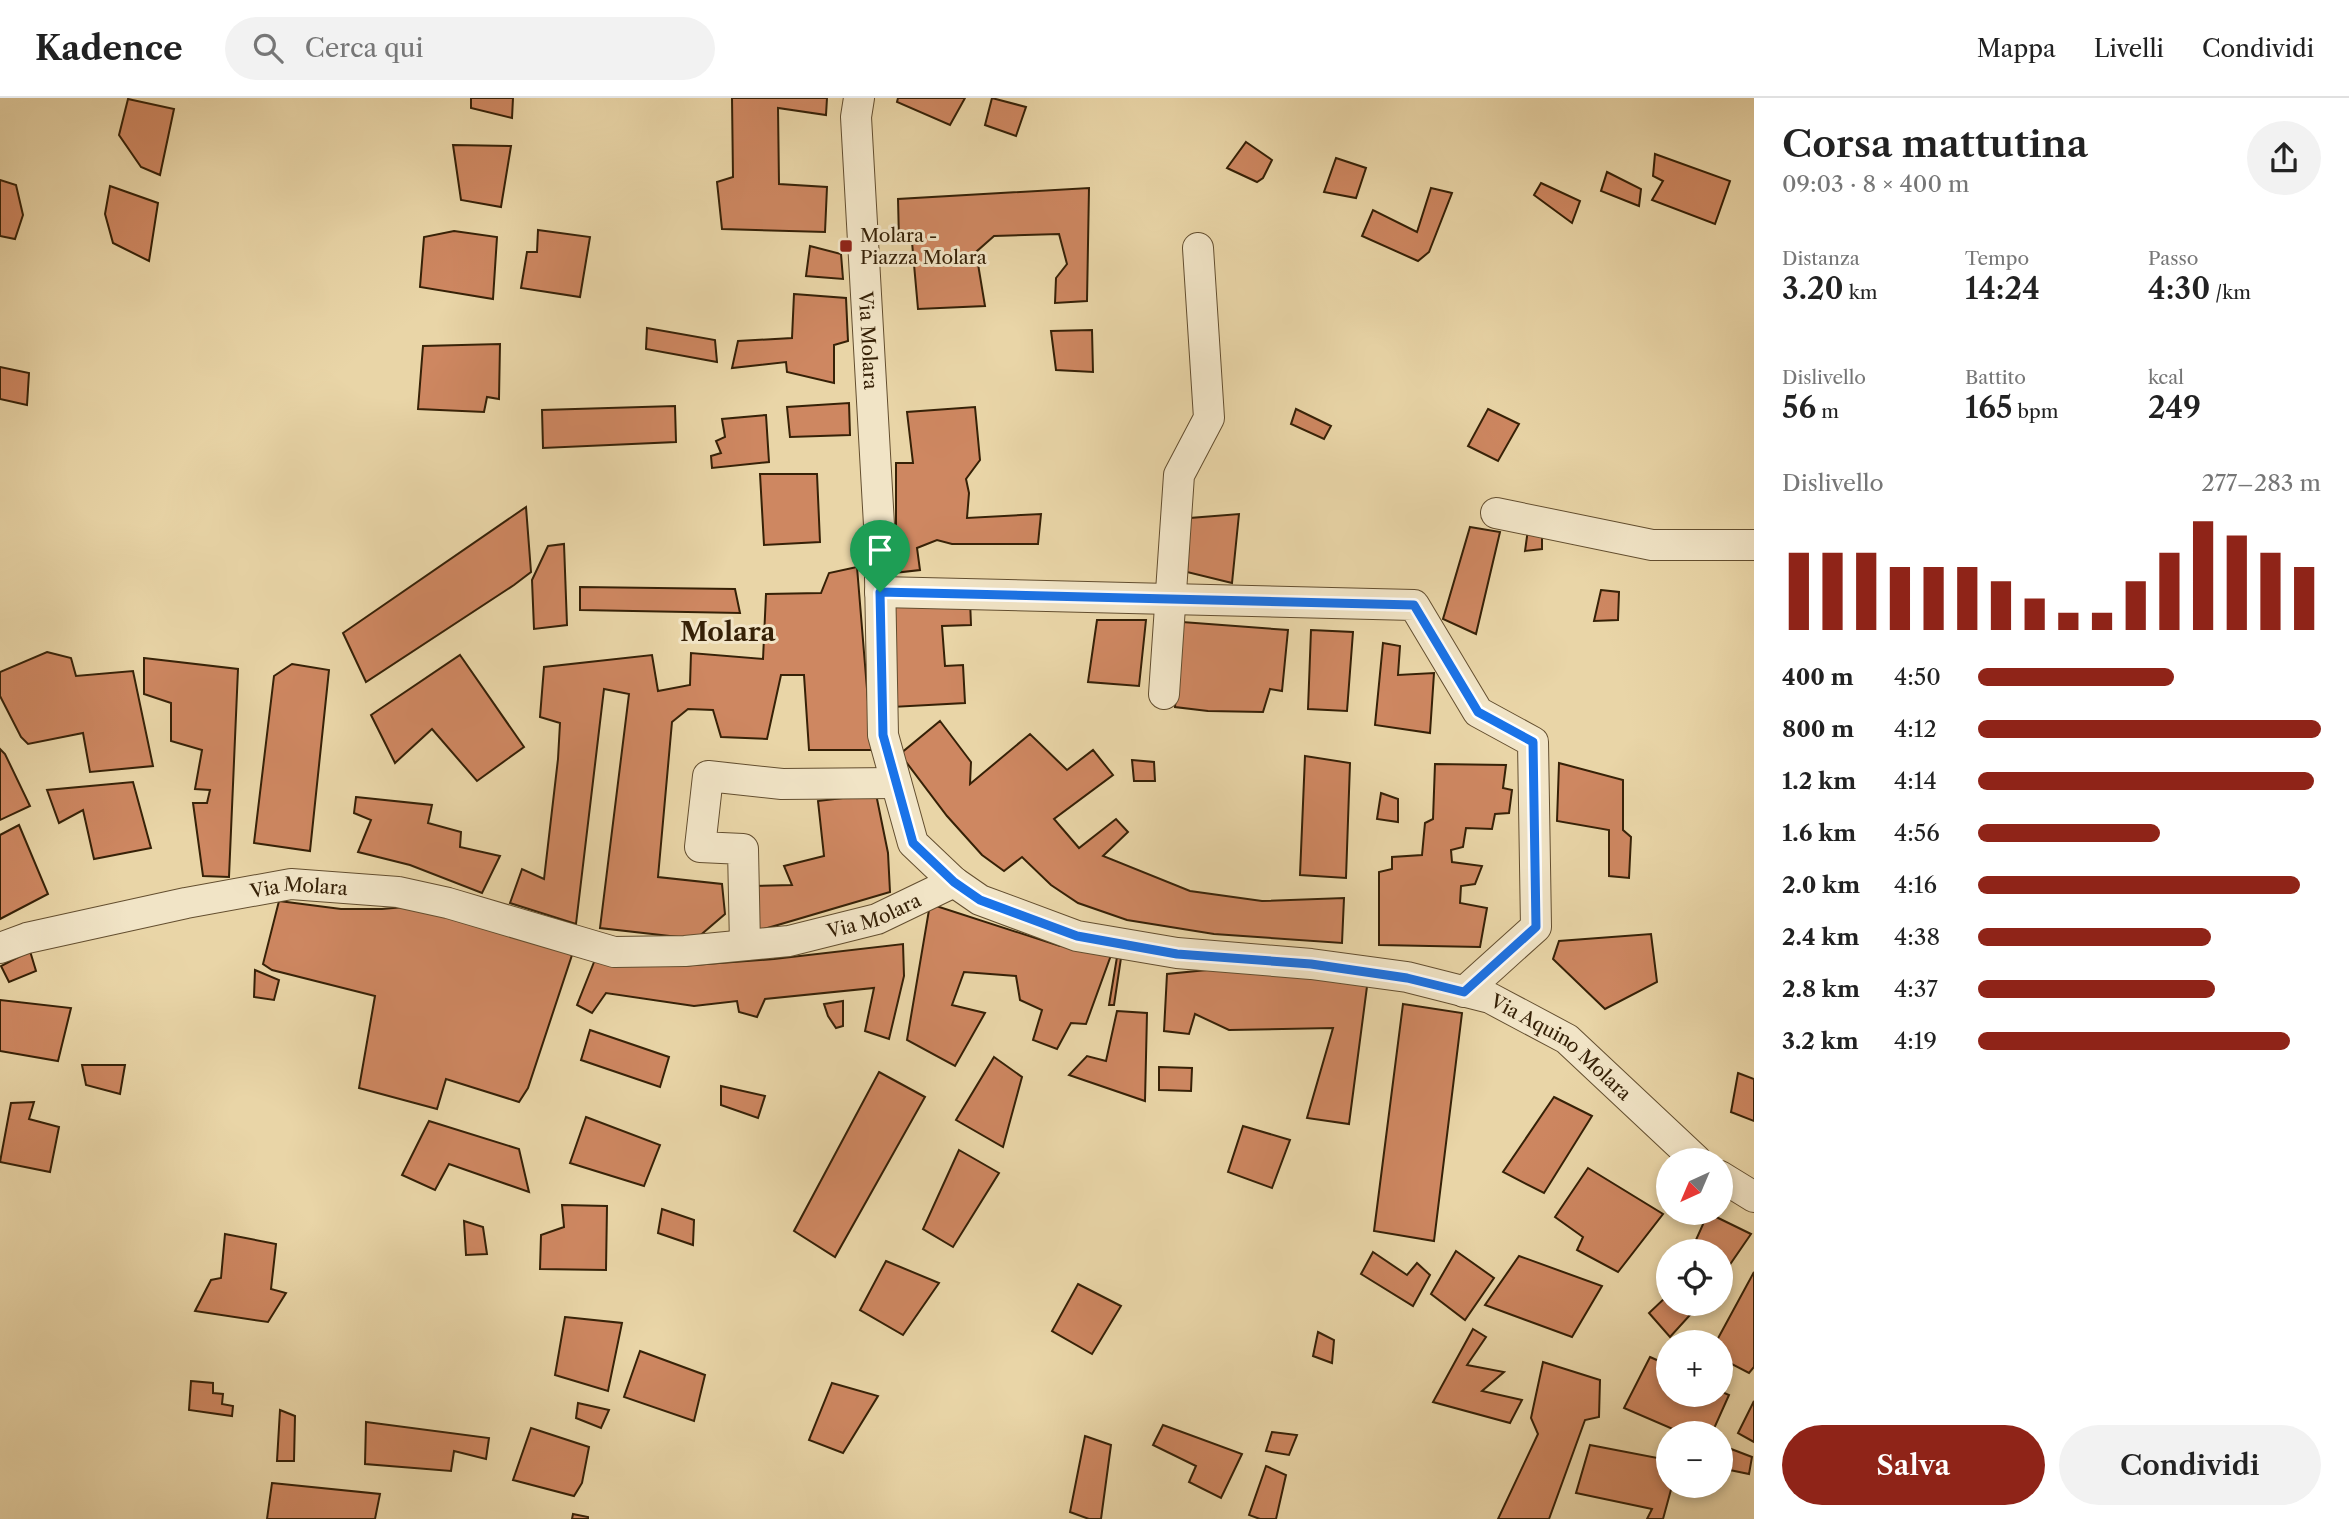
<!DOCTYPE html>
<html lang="it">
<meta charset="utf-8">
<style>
:root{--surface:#fff;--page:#f2f2f2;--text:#222;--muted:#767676;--line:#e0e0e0;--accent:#8f2418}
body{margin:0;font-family:"Libre Caslon Text",serif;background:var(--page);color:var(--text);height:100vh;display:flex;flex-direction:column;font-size:26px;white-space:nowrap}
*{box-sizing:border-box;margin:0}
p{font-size:23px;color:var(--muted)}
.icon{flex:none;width:38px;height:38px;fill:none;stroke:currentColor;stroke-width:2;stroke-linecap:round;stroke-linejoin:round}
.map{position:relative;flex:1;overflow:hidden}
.side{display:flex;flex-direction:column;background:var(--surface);width:595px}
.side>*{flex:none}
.needle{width:46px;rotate:224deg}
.buttons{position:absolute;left:1656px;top:1050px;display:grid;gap:14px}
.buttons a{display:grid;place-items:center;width:77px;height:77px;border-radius:50%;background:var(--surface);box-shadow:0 4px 10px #0003;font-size:35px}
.pin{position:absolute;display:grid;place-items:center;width:60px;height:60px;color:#fff;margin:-72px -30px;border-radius:50% 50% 50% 0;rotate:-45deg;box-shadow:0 0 7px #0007}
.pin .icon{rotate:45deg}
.round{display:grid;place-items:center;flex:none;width:74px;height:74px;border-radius:37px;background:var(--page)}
.summary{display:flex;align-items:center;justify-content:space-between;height:119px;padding:0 28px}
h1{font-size:38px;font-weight:600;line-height:52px}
.stats{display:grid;grid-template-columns:repeat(3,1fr);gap:10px;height:119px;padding:7px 28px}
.stats div{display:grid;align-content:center}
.stats b{font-size:30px;font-weight:600}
.stats small{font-size:19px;font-weight:400}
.stats p{font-size:19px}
.chart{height:196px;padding:14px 28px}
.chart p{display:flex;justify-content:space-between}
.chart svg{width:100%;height:126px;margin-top:7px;stroke:var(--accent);stroke-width:6}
.action{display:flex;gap:14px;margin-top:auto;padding:14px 28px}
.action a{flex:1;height:80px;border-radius:42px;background:var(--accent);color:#fff;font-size:28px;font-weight:600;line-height:80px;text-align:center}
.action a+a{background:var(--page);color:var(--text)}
ul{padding:0 28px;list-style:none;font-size:23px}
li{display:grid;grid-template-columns:112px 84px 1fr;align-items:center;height:52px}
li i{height:18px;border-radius:9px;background:var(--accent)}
header{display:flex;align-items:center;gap:42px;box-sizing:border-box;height:98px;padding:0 35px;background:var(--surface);border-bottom:2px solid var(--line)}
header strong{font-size:33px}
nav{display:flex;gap:38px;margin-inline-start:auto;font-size:24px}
.search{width:490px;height:63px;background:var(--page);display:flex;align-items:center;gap:18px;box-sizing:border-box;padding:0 24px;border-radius:38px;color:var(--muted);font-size:26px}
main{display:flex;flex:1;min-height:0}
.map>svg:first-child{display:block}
.building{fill:#ce8761;stroke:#362107;stroke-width:2}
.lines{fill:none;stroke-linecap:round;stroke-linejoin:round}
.minor-casing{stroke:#634e2f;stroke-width:32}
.minor{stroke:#f1e4c6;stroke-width:30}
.route-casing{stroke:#fff;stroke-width:14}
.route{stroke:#1a73e8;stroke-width:9}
.poi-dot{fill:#8f2418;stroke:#f1e4c6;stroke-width:2.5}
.labels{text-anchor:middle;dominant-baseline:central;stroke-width:6;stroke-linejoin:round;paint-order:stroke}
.poi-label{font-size:19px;fill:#362107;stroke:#f1e4c6;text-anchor:start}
.street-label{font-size:19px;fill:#362107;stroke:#f1e4c6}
.district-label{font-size:26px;font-weight:bold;fill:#362107;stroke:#f1e4c6}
</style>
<header>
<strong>Kadence</strong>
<div class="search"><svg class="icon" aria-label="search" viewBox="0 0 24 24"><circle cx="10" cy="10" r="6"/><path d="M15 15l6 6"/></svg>Cerca qui</div>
<nav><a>Mappa</a><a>Livelli</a><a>Condividi</a></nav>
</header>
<main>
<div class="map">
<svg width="1754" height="1421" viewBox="0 0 1754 1421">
<rect width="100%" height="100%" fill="#e9d5a7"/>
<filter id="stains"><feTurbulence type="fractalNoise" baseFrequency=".00286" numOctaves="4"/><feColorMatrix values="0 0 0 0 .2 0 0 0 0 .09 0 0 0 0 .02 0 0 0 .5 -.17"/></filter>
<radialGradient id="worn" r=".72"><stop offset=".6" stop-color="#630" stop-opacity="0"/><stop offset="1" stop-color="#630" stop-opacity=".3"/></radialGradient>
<g class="building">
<polygon points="471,0 513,0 512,20 471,10"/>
<polygon points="732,0 827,0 826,17 778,10 779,86 827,89 825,134 722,131 717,84 733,79"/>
<polygon points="898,0 965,0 950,27 897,4"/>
<polygon points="992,0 1026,9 1016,38 985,27"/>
<polygon points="128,1 174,11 160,77 141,69 119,37"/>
<polygon points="1246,44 1272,62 1263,80 1257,84 1227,70"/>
<polygon points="453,47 511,48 501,109 461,102"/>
<polygon points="1655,56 1730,83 1715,126 1652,102 1663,83 1653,78"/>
<polygon points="1336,60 1366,70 1356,100 1324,94"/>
<polygon points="1607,74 1641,91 1639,108 1601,93"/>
<polygon points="0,82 16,87 23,117 15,141 0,138"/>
<polygon points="1541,85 1580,103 1572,125 1534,97"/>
<polygon points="110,88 158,105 149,163 113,145 105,116"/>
<polygon points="1089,90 1087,203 1055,205 1056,180 1067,166 1059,136 994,138 976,154 985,208 918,211 912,144 899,142 898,101"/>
<polygon points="1431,90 1452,95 1429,154 1418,163 1362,138 1373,112 1417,134"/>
<polygon points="538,132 590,139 580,199 521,190 527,154 537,154"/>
<polygon points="454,133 497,139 493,201 420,189 424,139"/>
<polygon points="810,148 841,156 843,181 806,178"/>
<polygon points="794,196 846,200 848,243 834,247 834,285 787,274 786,264 732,270 738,243 792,240"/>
<polygon points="647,230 715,242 717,264 646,251"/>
<polygon points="1092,232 1093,274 1056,272 1051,233"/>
<polygon points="500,246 499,301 487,299 484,314 418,311 423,248"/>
<polygon points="0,269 29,275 27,307 0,301"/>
<polygon points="849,305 850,337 790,339 787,309"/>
<polygon points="675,308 676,344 543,350 542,312"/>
<polygon points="975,309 980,362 966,381 969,395 967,420 1041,416 1038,446 952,446 937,442 917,450 920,472 884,476 888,447 896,447 896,365 913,365 907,314"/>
<polygon points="1296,311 1331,328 1324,341 1291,326"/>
<polygon points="1488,311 1519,326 1498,363 1468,348"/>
<polygon points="766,317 769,364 712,370 711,358 721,355 716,343 725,339 722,321"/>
<polygon points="760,376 817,376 820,444 764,447"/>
<polygon points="526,409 531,474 514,487 366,584 343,535"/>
<polygon points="1239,416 1232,485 1187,474 1190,420"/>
<polygon points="1529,424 1542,426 1542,451 1525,453"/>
<polygon points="1470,429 1500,434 1476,536 1443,521"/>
<polygon points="564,446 567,527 534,531 532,482 548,448"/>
<polygon points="857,469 872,652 809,652 804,577 781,577 767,641 721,639 713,612 688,611 672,624 658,779 722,786 725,816 696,841 600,830 629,596 604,591 576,826 510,805 522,771 544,781 558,661 560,625 540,619 544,569 652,557 658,593 690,587 691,555 763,561 766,496 821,495 829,475"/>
<polygon points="580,489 735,491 740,515 580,512"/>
<polygon points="1601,492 1619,494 1618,522 1594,523"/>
<polygon points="970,502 971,527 942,528 945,568 963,567 965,605 892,609 886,507"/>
<polygon points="1097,522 1146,522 1139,588 1088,584"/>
<polygon points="1182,524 1288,532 1282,593 1270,591 1263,614 1208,613 1175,609"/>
<polygon points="1311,532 1353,534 1347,613 1308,611"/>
<polygon points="1383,545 1400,548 1398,577 1434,575 1430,635 1375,627"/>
<polygon points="47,554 71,560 76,578 133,573 153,668 90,674 83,635 28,646 21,639 0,598 0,574"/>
<polygon points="460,557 524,649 477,683 432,631 395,665 371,617"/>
<polygon points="144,560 238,571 229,779 203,778 193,705 207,705 210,692 195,691 202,652 171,643 171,605 144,596"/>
<polygon points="292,566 329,572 310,753 254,745 274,578"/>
<polygon points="940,623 971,664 970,686 1030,636 1067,672 1093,652 1113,677 1054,721 1079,750 1116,721 1128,734 1103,758 1190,793 1262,803 1344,800 1342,845 1214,836 1127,822 1078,805 1051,787 1022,759 1004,773 982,757 947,718 900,656"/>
<polygon points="0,651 5,656 30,708 0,722"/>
<polygon points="1305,658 1350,665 1346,780 1300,777"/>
<polygon points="1132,662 1154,664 1155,683 1134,683"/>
<polygon points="1559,665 1623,682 1623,732 1631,739 1629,780 1609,778 1609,732 1557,723"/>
<polygon points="1435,666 1506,667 1503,690 1512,692 1509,715 1495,716 1492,731 1466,730 1463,749 1451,752 1452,764 1482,768 1475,786 1461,788 1460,805 1487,810 1480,849 1379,847 1379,774 1392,771 1392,759 1422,757 1425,725 1433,721"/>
<polygon points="133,684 151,750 94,761 83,712 59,725 47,692"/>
<polygon points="1381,695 1398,701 1398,724 1377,721"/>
<polygon points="876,696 888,755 890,794 754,834 750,788 792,787 784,768 824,758 818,703"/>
<polygon points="356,699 432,707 428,725 461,734 460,749 500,758 482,795 410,767 358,754 371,722 354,715"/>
<polygon points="19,727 48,796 0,821 0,737"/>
<polygon points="279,803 341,811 382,811 415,808 543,844 572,857 528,990 519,1004 446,981 437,1011 359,990 375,898 272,872 263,866"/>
<polygon points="930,806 1060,848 1114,849 1086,926 1071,925 1057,951 1033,942 1042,912 1020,902 1016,878 964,874 952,907 985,915 955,968 907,942"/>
<polygon points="1651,836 1657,884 1605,911 1553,861 1559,843"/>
<polygon points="903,846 904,878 889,941 865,933 874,890 765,901 757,919 739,914 737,903 694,908 606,895 592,915 577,907 598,854 679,868 774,861"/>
<polygon points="30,853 36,873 9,884 1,868"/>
<polygon points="1117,859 1121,860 1114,907 1109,907"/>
<polygon points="1227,870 1368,881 1349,1026 1307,1020 1333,930 1229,932 1195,916 1189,936 1164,933 1167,876"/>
<polygon points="255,872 279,882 274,902 254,899"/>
<polygon points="0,902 71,910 58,963 0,953"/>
<polygon points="843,903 843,928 836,930 828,918 824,906"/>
<polygon points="1403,906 1462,915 1434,1143 1374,1133"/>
<polygon points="1117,913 1147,915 1145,1003 1069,977 1087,958 1106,963"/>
<polygon points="590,932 669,959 660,989 581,962"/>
<polygon points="994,959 1022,979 1003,1049 956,1022"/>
<polygon points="82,967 125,967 120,996 86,987"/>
<polygon points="1159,969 1192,970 1191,993 1159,992"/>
<polygon points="879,974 925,999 835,1159 794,1133"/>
<polygon points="1738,975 1754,981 1754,1023 1731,1014"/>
<polygon points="721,988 765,998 758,1020 721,1007"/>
<polygon points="1554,999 1592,1018 1544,1095 1503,1074"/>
<polygon points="34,1004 29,1021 59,1029 50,1074 0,1064 11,1005"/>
<polygon points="586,1019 660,1047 644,1088 570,1065"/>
<polygon points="429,1023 519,1051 529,1094 449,1066 435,1092 402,1077"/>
<polygon points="1243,1028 1290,1042 1272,1090 1228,1074"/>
<polygon points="959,1052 999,1075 953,1149 923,1131"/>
<polygon points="1588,1070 1663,1116 1618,1174 1577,1152 1583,1139 1555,1119"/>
<polygon points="562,1107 607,1108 606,1172 540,1171 541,1137 564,1129"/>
<polygon points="662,1111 694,1122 693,1147 658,1135"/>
<polygon points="1708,1115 1751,1136 1720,1181 1720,1153 1691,1153"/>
<polygon points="464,1123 483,1129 487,1156 466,1157"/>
<polygon points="225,1136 276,1146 271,1191 286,1195 268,1224 195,1213 211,1182 221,1180"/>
<polygon points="1456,1153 1494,1180 1465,1222 1431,1196"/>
<polygon points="1373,1154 1407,1177 1417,1165 1430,1177 1413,1208 1361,1176"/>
<polygon points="1519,1158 1602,1188 1572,1239 1485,1207"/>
<polygon points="886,1163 939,1185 903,1237 860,1212"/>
<polygon points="1754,1174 1754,1269 1749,1275 1720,1260 1720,1244 1716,1244"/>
<polygon points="1078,1186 1121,1208 1092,1256 1052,1233"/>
<polygon points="1668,1197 1668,1206 1700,1206 1670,1239 1649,1215"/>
<polygon points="565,1219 622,1225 608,1293 555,1277"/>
<polygon points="1473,1231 1486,1239 1467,1267 1504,1274 1482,1293 1522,1302 1510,1325 1433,1304"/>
<polygon points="1318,1234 1334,1242 1332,1265 1313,1258"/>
<polygon points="640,1253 705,1277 694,1323 624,1299"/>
<polygon points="1650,1259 1668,1267 1668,1297 1720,1297 1720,1293 1729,1297 1712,1335 1682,1335 1624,1310"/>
<polygon points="1543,1264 1600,1282 1599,1319 1585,1322 1549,1421 1498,1421 1538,1336 1531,1320"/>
<polygon points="191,1283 213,1285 213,1295 223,1296 222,1306 233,1308 232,1318 189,1312"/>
<polygon points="832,1285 878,1298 843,1355 809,1342"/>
<polygon points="1754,1303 1754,1344 1738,1335"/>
<polygon points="578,1305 609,1312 601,1330 576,1320"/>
<polygon points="280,1312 295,1318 294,1363 277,1363"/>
<polygon points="366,1324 489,1340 486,1361 454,1353 451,1373 365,1366"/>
<polygon points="1163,1327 1242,1356 1221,1400 1189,1384 1196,1368 1153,1347"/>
<polygon points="531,1330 589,1349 582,1385 574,1398 513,1382"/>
<polygon points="1272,1334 1297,1337 1289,1357 1266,1353"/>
<polygon points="1085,1338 1111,1347 1101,1421 1089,1421 1070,1414"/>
<polygon points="1590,1347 1668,1362 1668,1388 1672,1388 1663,1421 1647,1421 1652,1411 1576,1395"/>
<polygon points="1726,1349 1752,1359 1749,1376 1720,1370"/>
<polygon points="1266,1368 1286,1377 1276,1421 1260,1421 1249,1417"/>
<polygon points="272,1385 380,1396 375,1421 267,1421"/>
<polygon points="573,1416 588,1419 588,1421 572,1421"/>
</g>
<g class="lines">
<g class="minor-casing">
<g id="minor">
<path id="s1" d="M859 0 856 19 879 427 883 637 913 745 954 784 980 802 1077 838 1177 855 1311 866 1407 879 1490 900 1567 941 1696 1062"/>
<polyline points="1496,415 1652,447 1754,447"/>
<polyline points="880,494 1414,507 1478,614 1533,644 1536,829 1464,894"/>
<polyline points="1164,596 1179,377 1209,320 1198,150"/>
<polyline points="745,847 743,751 700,749 708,678 782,686 896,685"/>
<path id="s2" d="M0 850 27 840 186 805 291 786 398 794 448 805 614 854 685 853 789 843 877 821 954 784"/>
<polyline points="1720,1078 1754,1099"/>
</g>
</g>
<use href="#minor" class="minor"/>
</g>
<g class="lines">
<g class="route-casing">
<polygon id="route" points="880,494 1414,507 1478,614 1533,644 1536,829 1464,894 1407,880 1311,866 1177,856 1077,838 980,802 954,784 913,745 883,637"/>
</g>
<use href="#route" class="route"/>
</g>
<rect class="poi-dot" x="839" y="141" width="14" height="14" rx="3.5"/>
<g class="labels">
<g class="poi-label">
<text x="860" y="137">Molara -<tspan x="860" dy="22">Piazza Molara</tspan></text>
</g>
<g class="street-label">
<text stroke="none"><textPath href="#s1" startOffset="243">Via Molara</textPath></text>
<text stroke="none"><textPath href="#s2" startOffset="306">Via Molara</textPath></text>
<text stroke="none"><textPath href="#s2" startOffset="894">Via Molara</textPath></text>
<text stroke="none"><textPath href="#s1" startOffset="1447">Via Aquino Molara</textPath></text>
</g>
<g class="district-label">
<text x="728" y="534">Molara</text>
</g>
</g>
<rect width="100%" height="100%" filter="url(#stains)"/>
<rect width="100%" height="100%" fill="url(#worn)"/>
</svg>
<div class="buttons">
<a><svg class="needle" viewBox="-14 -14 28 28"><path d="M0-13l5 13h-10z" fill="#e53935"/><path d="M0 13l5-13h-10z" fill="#767676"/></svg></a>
<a><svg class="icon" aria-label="locate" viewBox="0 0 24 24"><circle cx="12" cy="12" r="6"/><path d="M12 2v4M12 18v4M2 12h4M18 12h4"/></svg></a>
<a>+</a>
<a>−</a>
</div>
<div class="pin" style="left:880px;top:494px;background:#1e9e55"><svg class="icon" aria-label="arrive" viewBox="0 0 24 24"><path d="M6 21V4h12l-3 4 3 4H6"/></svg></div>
</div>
<section class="side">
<div class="summary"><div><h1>Corsa mattutina</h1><p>09:03 · 8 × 400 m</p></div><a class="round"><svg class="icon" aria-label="share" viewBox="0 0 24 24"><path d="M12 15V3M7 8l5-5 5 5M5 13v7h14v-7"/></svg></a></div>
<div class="stats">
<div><p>Distanza</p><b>3.20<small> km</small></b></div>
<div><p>Tempo</p><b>14:24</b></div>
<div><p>Passo</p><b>4:30<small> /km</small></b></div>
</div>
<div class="stats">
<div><p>Dislivello</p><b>56<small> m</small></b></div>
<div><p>Battito</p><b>165<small> bpm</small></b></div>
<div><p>kcal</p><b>249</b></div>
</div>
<div class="chart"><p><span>Dislivello</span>277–283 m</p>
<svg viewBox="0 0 160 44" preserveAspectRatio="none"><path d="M5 44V17M15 44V17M25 44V17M35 44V22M45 44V22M55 44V22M65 44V27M75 44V33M85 44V38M95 44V38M105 44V27M115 44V17M125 44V6M135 44V11M145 44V17M155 44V22"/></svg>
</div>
<ul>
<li><b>400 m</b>4:50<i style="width:57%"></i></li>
<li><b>800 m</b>4:12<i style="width:100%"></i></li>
<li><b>1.2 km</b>4:14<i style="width:98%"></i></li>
<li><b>1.6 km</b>4:56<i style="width:53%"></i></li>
<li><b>2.0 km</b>4:16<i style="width:94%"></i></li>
<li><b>2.4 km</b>4:38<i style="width:68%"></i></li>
<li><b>2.8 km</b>4:37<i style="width:69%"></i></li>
<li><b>3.2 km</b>4:19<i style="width:91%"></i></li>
</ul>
<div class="action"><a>Salva</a><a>Condividi</a></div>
</section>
</main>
